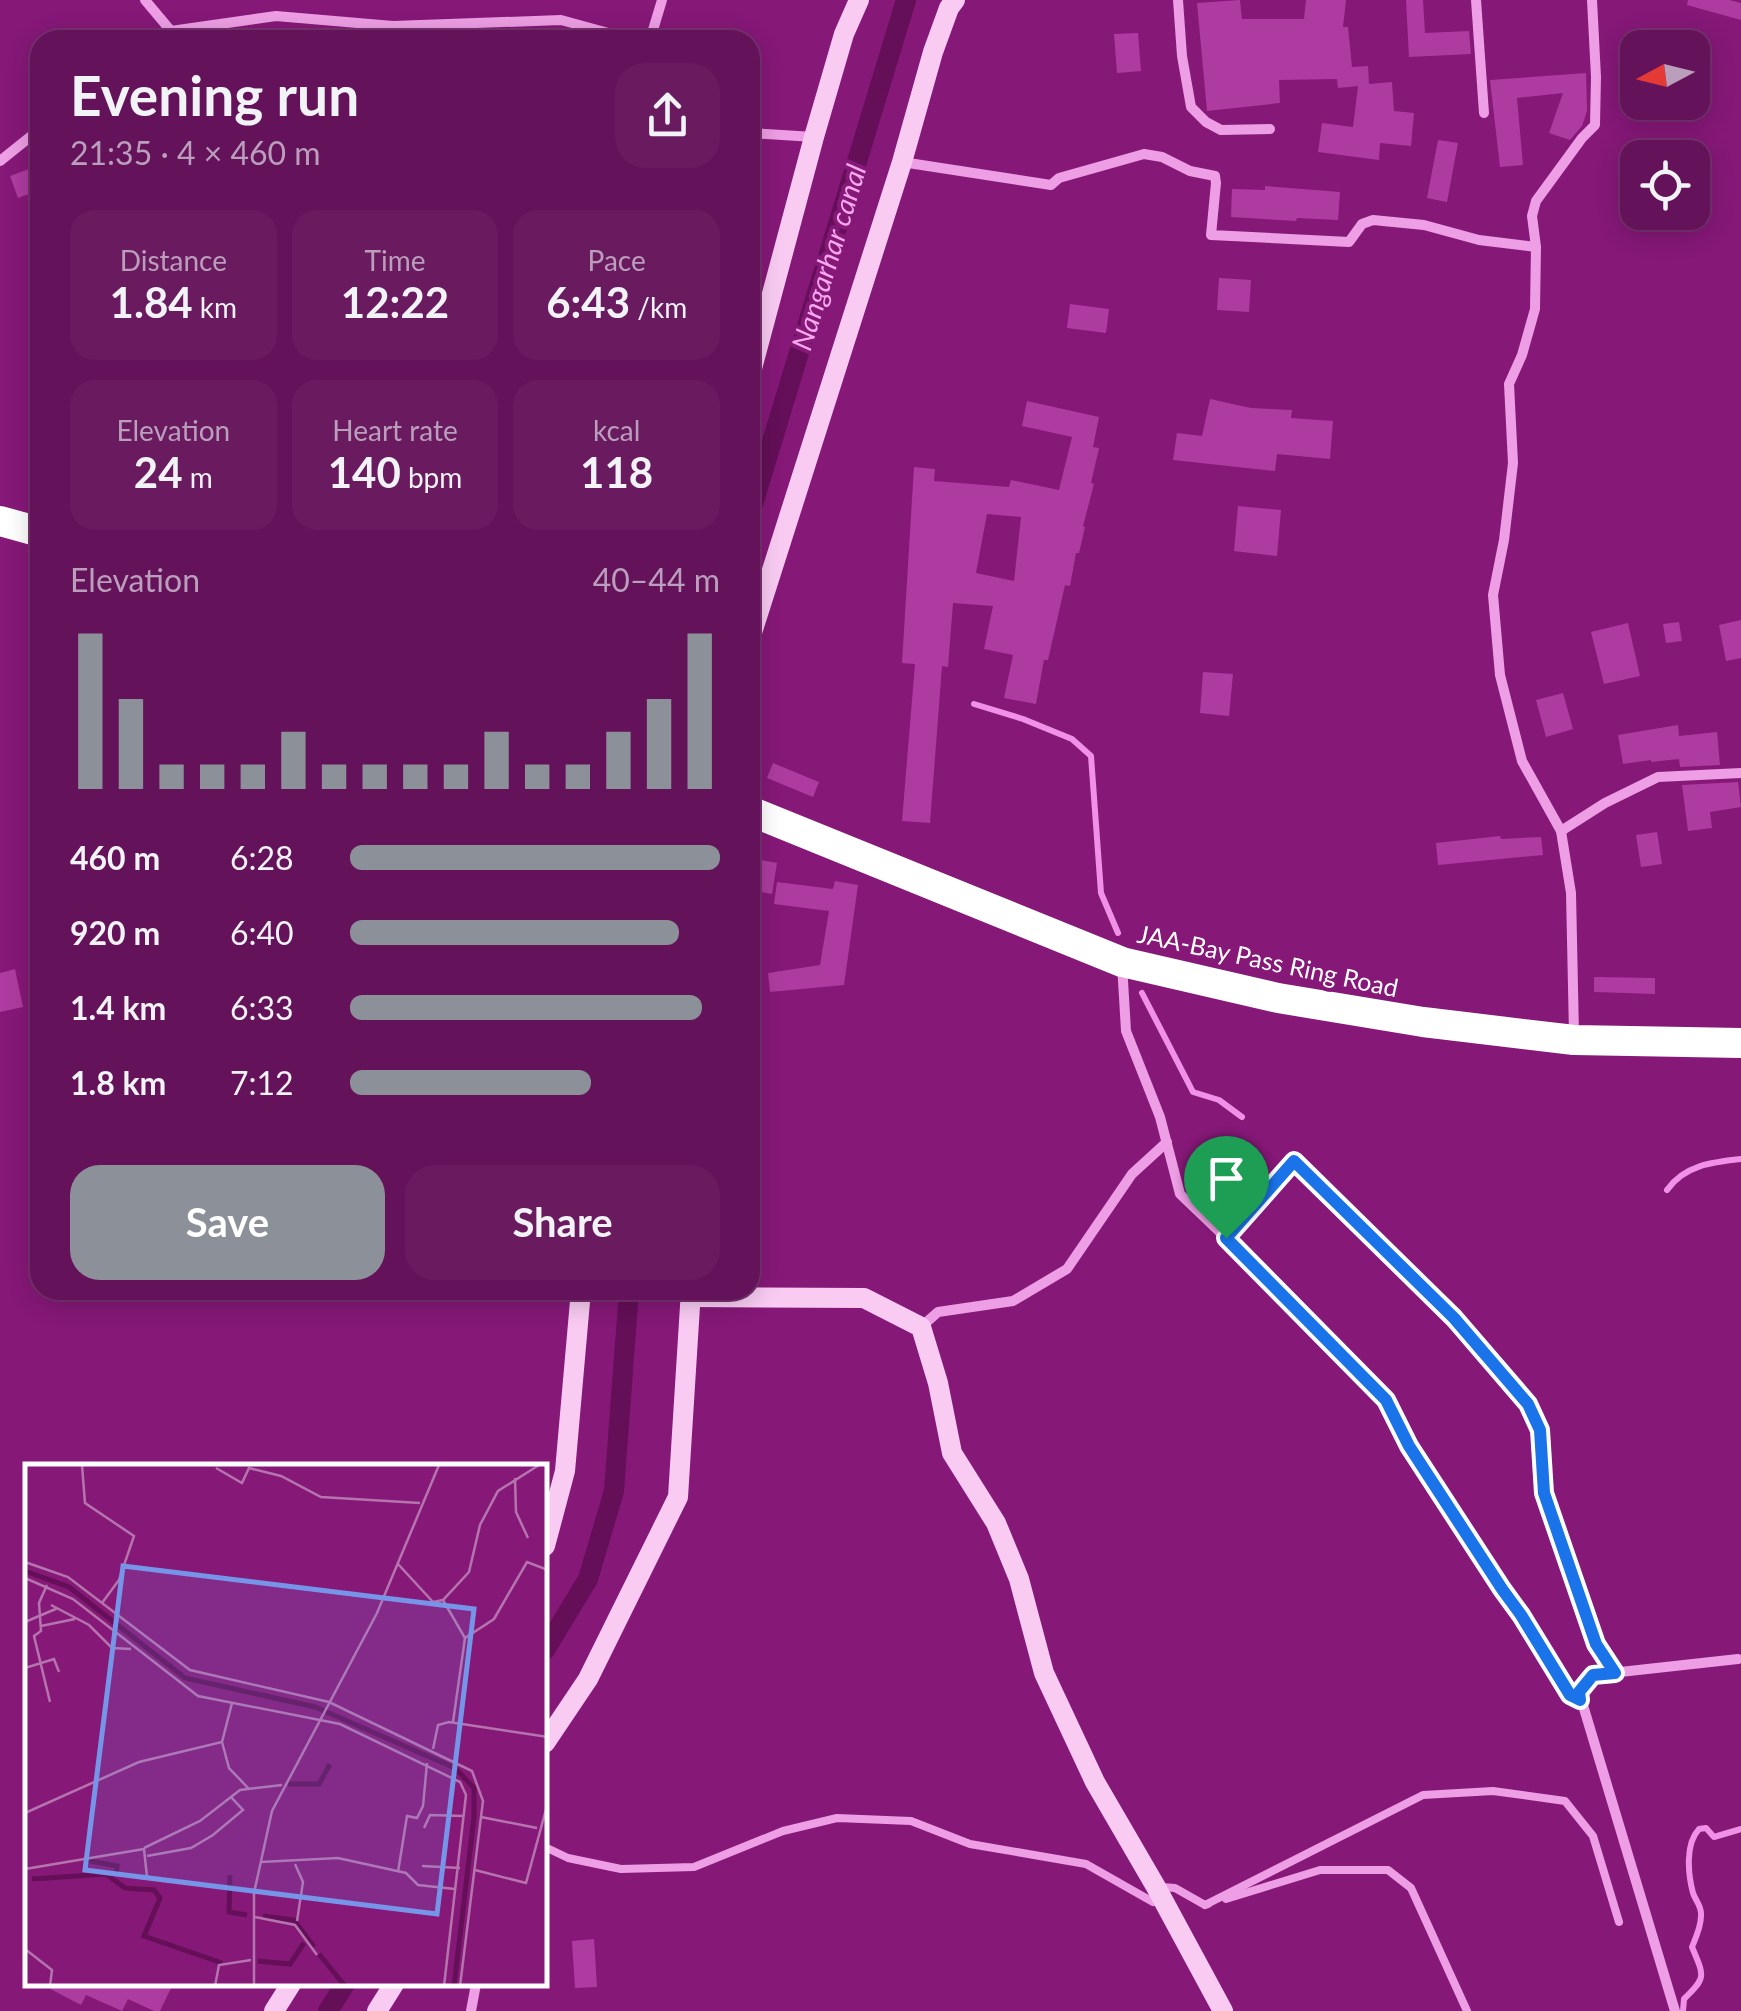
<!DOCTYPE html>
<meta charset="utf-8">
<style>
:root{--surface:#64125a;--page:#6a1b60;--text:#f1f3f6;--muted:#bb9ebb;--line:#783270;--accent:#8c9099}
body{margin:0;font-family:Lato,sans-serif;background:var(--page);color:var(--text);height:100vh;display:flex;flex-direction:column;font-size:38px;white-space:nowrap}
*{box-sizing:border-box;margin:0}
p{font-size:32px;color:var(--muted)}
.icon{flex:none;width:55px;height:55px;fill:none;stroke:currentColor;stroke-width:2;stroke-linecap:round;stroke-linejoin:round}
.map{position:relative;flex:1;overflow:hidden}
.drawer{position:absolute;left:30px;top:30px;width:730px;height:1270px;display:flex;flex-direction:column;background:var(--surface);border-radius:30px;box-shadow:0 5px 25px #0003,0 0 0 2px var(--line)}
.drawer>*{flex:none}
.needle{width:65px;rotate:263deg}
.controls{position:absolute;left:1620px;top:30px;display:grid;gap:20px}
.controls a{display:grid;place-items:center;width:90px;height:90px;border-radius:20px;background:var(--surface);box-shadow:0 5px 25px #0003,0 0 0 2px var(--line);font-size:50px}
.pin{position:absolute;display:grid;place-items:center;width:85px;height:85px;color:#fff;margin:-102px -42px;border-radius:50% 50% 50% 0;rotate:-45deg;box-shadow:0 0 10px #0007}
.pin .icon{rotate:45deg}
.round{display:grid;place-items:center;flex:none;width:105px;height:105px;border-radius:30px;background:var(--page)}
.headline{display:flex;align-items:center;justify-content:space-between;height:170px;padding:0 40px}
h1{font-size:55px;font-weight:700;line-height:75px}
.figures{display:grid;grid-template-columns:repeat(3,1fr);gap:15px;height:170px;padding:10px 40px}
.figures div{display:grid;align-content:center;border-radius:25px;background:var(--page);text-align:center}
.figures b{font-size:42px;font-weight:700}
.figures small{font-size:28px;font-weight:400}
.figures p{font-size:28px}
.chart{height:280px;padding:20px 40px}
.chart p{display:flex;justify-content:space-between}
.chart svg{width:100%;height:180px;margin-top:10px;stroke:var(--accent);stroke-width:6}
.action{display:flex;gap:20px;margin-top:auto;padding:20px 40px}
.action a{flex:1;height:115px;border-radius:30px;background:var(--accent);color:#fff;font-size:40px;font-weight:700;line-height:115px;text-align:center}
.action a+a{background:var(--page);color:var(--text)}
ul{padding:0 40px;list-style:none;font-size:32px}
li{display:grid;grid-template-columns:160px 120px 1fr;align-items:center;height:75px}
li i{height:25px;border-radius:12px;background:var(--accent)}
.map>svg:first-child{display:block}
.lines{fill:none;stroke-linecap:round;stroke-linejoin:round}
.stream{stroke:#f090e6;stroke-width:6}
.canal{stroke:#640f58;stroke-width:20}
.building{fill:#ae3ca0;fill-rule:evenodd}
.lane{stroke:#ed9ee4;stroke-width:8}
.street{stroke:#ed9ee4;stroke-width:10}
.secondary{stroke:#f9cbf3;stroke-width:20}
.highway{stroke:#fff;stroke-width:30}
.route-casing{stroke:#fff;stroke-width:20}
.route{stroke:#1a73e8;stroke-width:12}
.labels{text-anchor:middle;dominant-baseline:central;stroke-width:8;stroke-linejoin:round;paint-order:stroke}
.street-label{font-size:25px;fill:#fff;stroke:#861878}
.water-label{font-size:28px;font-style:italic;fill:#f5a9ec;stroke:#861878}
.inset-river{fill:none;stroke:#640f58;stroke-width:5}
.inset-road{fill:none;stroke:#b674ae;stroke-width:2.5}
.view{fill:#7795e8;fill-opacity:0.15;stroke:#7795e8;stroke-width:5}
.inset-edge{fill:none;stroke:#fff;stroke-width:5}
</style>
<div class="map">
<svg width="1741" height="2011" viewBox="0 0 1741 2011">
<rect width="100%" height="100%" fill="#861878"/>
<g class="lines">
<g class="stream">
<polyline points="974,704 1023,719 1072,739 1091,756 1101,893 1118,933"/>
<polyline points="1142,993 1193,1092 1219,1100 1242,1117"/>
<path d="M1667 1190C1684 1165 1713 1162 1741 1159"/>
<path d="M1683 2011 1684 1999C1707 1977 1704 1976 1692 1947 1696 1937 1701 1927 1701 1916 1702 1906 1696 1902 1693 1893 1688 1874 1685 1844 1699 1829L1706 1828 1714 1837 1741 1829"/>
</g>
<g class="canal">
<polyline points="750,514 906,0"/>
<polyline points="545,1650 588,1579 614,1491 629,1290"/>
<polyline points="328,2011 345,1984"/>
</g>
</g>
<g class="building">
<polygon points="1240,0 1242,19 1304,19 1306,0 1346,0 1343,27 1348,27 1352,67 1368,66 1369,84 1392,82 1394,111 1414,113 1411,146 1380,143 1379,160 1318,152 1322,123 1353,127 1358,86 1338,88 1337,79 1279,80 1280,103 1207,111 1197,3"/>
<polygon points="1406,0 1423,0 1425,33 1469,31 1471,54 1409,57"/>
<polygon points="1688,0 1729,0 1741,3 1741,20 1687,5"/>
<polygon points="1138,33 1141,71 1117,73 1114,34"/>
<polygon points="1586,73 1587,111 1582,126 1570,140 1549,133 1563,93 1517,98 1523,165 1500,167 1490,80"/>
<polygon points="1438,140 1458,143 1447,202 1427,198"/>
<polygon points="40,165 40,190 18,198 10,176"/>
<polygon points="1265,186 1340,192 1338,220 1297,218 1296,221 1231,217 1232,189 1265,190"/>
<polygon points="1219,278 1251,280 1249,312 1217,310"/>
<polygon points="1070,304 1109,309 1106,333 1067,328"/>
<polygon points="1210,399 1251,408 1292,410 1291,418 1333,421 1330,459 1277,454 1275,471 1173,460 1177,433 1202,436"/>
<path d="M1027 401 1099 417 1093 447 1099 448 1091 483 1094 484 1083 526 1085 527 1079 553H1076L1070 586 1065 585 1048 660H1044L1036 704 1004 698 1013 655 984 649 993 606 953 603 948 667 942 666 930 823 902 821 915 664 902 663 914 467 935 469 934 481 1009 487 1011 480 1059 490 1072 437 1022 426ZM987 514 1021 517 1014 581 976 573Z"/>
<polygon points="1238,506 1281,510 1277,556 1234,551"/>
<polygon points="1741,620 1741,658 1726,661 1719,625"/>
<polygon points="1679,622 1682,641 1666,643 1663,624"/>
<polygon points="1628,623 1640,676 1604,684 1591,632"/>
<polygon points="1203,672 1233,674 1229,716 1200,713"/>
<polygon points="1563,693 1573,729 1546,737 1536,700"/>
<polygon points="1678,725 1679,736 1717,732 1720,765 1680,767 1679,759 1651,762 1651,760 1623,764 1618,735"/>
<polygon points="773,763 819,782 813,797 767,778"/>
<polygon points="1738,782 1741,807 1710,812 1712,828 1688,831 1682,785"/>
<polygon points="1657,832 1662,864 1641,867 1636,835"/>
<polygon points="1500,836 1501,839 1541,837 1543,855 1438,865 1436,843"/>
<polygon points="750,858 777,863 772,894 750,890"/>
<polygon points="835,881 858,885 844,985 770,992 768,973 820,965 829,911 774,904 777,882 833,889"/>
<polygon points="15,969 23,1007 0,1012 0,973"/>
<polygon points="1594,977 1655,978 1655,994 1594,992"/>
<polygon points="594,1939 597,1987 575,1988 572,1941"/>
<polygon points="41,1984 173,1984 160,2011 154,2011 128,1999 122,2011 86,1995 81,2005"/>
</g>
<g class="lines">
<g class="lane">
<polyline points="545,1847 568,1858 621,1869 694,1867 783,1831 837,1818 911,1821 970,1844 1086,1864 1153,1902"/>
<polyline points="1162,1887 1175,1888 1205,1905 1208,1904"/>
<polyline points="1226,1899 1320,1870 1388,1870 1411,1888 1467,2011"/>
<polyline points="1205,1905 1423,1795 1493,1791 1565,1801 1593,1836 1619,1922"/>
</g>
<g class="street">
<polyline points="145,0 171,31"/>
<polyline points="1178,0 1182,56 1191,107 1206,122 1221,130 1270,129"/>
<polyline points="1476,0 1484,113"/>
<polyline points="163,40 171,31 276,16 393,26 561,20 634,40"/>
<polyline points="650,40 662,0"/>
<polyline points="750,133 814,137"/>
<polyline points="0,161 40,129"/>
<polyline points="902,162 1051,185 1059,178 1144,154 1162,157 1190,171 1215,176 1216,183 1211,235 1349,242 1362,224 1373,220 1424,225 1479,240 1536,247"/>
<polyline points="1561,831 1605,803 1658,777 1741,773"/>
<polyline points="1122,964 1126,1031 1160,1117 1180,1194 1226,1238 1294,1161 1454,1317 1528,1404 1540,1430 1544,1493 1595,1644 1615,1673"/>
<polyline points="1574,1034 1571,893 1561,831 1522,761 1500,675 1493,595 1504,540 1513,463 1509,384 1522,355 1535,309 1536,247 1532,216 1536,201 1582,138 1595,125 1596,77 1592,0"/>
<polyline points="1226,1238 1386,1401 1409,1446 1502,1589 1521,1615 1570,1695 1579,1700"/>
<polyline points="921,1327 938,1312 1013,1301 1067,1269 1132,1174 1167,1142"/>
<polyline points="471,2011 476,1984"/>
<polyline points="1675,2011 1579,1692 1593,1675 1738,1659"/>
</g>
<g class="secondary">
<polyline points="750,376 814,137 844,34 859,0"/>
<polyline points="750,639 902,162 933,52 949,8 955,0"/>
<polyline points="691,1297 864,1298 921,1327 938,1383 952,1453 996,1523 1019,1579 1044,1673 1095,1782 1156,1887 1223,2011"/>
<polyline points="545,1546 565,1471 581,1290"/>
<polyline points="545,1743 588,1679 678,1497 691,1290"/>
<polyline points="274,2011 291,1984"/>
<polyline points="377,2011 394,1984"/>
</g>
<g class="highway">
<polyline points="0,521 40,532"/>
<polyline points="750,811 1122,962 1278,998 1423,1022 1574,1040 1741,1043"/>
</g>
</g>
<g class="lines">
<g class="route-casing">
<polygon id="route" points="1294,1161 1454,1318 1528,1404 1540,1430 1544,1493 1596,1644 1615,1673 1593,1675 1579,1692 1580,1700 1570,1695 1521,1615 1502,1589 1409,1446 1386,1400 1226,1238"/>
</g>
<use href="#route" class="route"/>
</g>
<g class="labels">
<g class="street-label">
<text transform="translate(1268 960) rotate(12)">JAA-Bay Pass Ring Road</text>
</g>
<g class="water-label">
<text transform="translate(828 257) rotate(-73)">Nangarhar canal</text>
</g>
</g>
<g transform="translate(25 1464)">
<rect width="522" height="522" fill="#861878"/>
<path class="inset-river" d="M0 107 44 123 160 214 290 243 430 304 449 324V353L429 522M263 320H294L305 300M60 396 92 402 91 412M205 411 204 448 222 451M7 415 81 410 100 424 129 426 135 434 119 472 197 499M238 452 269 456 289 483M294 490 320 522M233 497 265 500 279 479"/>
<path class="inset-road" d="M57 1 60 39 109 72 94 116 77 139M191 4 217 19 224 4 256 12 296 33 395 39M490 14 491 48 503 74M0 98 43 113 165 206 304 238 447 307 458 337 435 522M373 100 408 138 418 136 444 108 455 61 473 27 514 1M0 114 48 135 173 232 315 260 435 318 441 331 419 522M22 121 14 139 16 167 9 172 25 238M418 136 440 174 428 258M26 141 64 161 87 184 106 185M0 158 33 144M16 162 50 155M440 174 469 155 502 98 523 106M0 204 29 195 34 208M197 278 204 304 224 325M408 285 413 261 424 258 523 273M0 349 114 298 197 278 207 239M456 353 512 364M399 364 405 351 438 352M119 384 175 357 206 333M122 392 166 384 188 371 218 346 206 333 215 326 257 321M236 398 313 394 381 409 393 421 430 425M270 400 278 418 272 457M397 402 435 404M0 405 119 385 122 413M450 406 501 419 523 338M373 408 382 352 392 354 398 342 402 299M230 453 270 461 292 491M0 485 27 506 25 522M190 522 194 501 226 496M229 522V429L247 347 352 149 414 1"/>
<path class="view" d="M98 102 449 145 412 450 60 406Z"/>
<rect width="522" height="522" class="inset-edge"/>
</g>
</svg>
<div class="controls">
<a><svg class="needle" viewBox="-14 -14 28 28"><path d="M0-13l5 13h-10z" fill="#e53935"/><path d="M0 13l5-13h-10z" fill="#bb9ebb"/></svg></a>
<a><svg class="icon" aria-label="locate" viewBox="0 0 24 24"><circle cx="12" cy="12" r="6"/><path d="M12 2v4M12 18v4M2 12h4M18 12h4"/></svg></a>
</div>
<div class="pin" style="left:1226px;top:1238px;background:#1e9e55"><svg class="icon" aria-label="arrive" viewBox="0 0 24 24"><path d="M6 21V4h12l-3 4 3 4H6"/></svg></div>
<section class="drawer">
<div class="headline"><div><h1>Evening run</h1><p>21:35 · 4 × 460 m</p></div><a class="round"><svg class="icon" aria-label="share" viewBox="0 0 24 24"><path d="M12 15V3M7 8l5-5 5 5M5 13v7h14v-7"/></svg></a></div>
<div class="figures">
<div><p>Distance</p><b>1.84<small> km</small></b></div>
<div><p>Time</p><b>12:22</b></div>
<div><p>Pace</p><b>6:43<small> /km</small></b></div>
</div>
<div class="figures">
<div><p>Elevation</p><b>24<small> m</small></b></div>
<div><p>Heart rate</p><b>140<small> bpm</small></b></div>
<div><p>kcal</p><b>118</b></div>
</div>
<div class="chart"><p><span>Elevation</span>40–44 m</p>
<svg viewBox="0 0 160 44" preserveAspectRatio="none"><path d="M5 44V6M15 44V22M25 44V38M35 44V38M45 44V38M55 44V30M65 44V38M75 44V38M85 44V38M95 44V38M105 44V30M115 44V38M125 44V38M135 44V30M145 44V22M155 44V6"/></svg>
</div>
<ul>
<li><b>460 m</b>6:28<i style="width:100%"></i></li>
<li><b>920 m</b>6:40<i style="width:89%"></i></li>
<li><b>1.4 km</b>6:33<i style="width:95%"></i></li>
<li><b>1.8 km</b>7:12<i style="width:65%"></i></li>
</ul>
<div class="action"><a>Save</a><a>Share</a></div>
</section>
</div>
